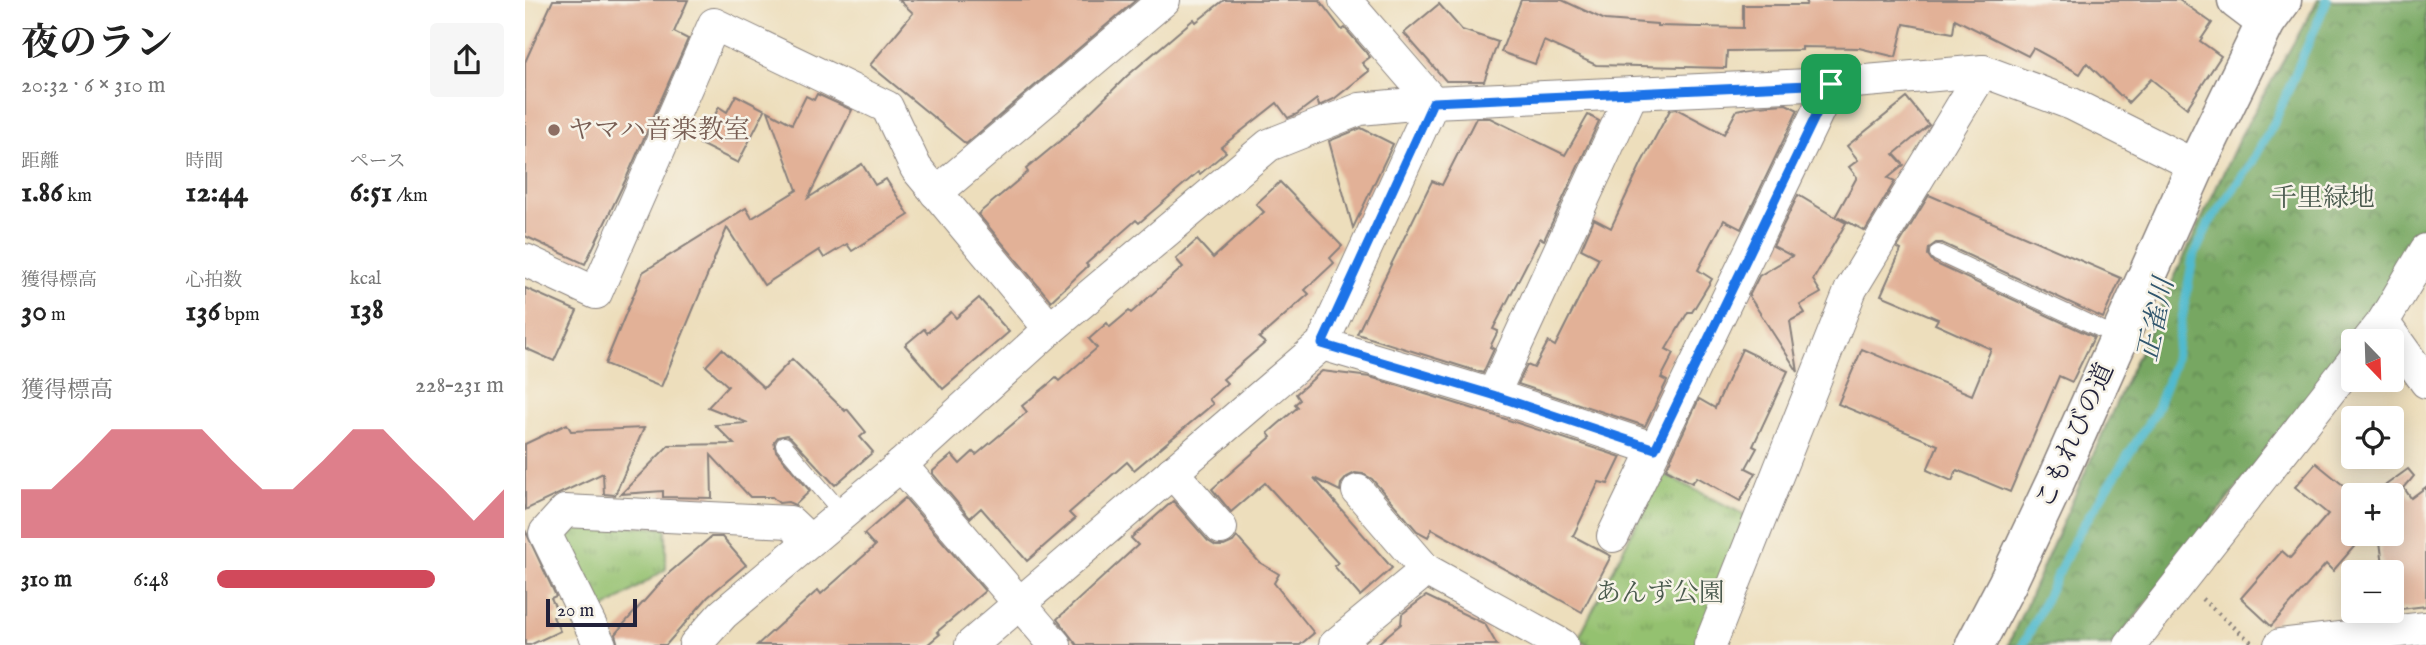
<!DOCTYPE html>
<html lang="ja">
<meta charset="utf-8">
<style>
:root{--surface:#fff;--page:#f6f6f6;--text:#222;--muted:#767676;--accent:#d1495b}
body{margin:0;font-family:"IM FELL English","Noto Serif JP",serif;background:var(--page);color:var(--text);height:100vh;display:flex;flex-direction:column;font-size:26px;white-space:nowrap}
*{box-sizing:border-box;margin:0}
p{font-size:23px;color:var(--muted)}
.icon{flex:none;width:38px;height:38px;fill:none;stroke:currentColor;stroke-width:2;stroke-linecap:round;stroke-linejoin:round}
.map{position:relative;flex:1;overflow:hidden}
.details{display:flex;flex-direction:column;background:var(--surface);width:525px}
.details>*{flex:none}
.needle{width:46px;rotate:157deg}
.fabs{position:absolute;left:1816px;top:329px;display:grid;gap:14px}
.fabs a{display:grid;place-items:center;width:63px;height:63px;border-radius:7px;background:var(--surface);box-shadow:0 4px 18px #0003;font-size:35px}
.scale{position:absolute;left:21px;bottom:18px;width:91px;box-sizing:border-box;padding-left:7px;border:4px solid #22223b;border-top:0;font-size:19px;line-height:24px;white-space:nowrap;color:#22223b;-webkit-text-stroke:5px #f7f3e8;paint-order:stroke}
.pin{position:absolute;display:grid;place-items:center;width:60px;height:60px;color:#fff;margin:-30px;border-radius:14px;box-shadow:0 4px 10px #0006}
.round{display:grid;place-items:center;flex:none;width:74px;height:74px;border-radius:7px;background:var(--page)}
.overview{display:flex;align-items:center;justify-content:space-between;height:119px;padding:0 21px}
h1{font-size:38px;font-weight:700;line-height:52px}
.stats{display:grid;grid-template-columns:repeat(3,1fr);gap:10px;height:119px;padding:7px 21px}
.stats div{display:grid;align-content:center}
.stats b{font-size:30px;font-weight:700}
.stats small{font-size:19px;font-weight:400}
.stats p{font-size:19px}
.chart{height:196px;padding:14px 21px}
.chart p{display:flex;justify-content:space-between}
.chart svg{width:100%;height:126px;margin-top:7px;fill:var(--accent);opacity:.7}
ul{padding:0 21px;list-style:none;font-size:23px}
li{display:grid;grid-template-columns:112px 84px 1fr;align-items:center;height:52px}
li i{height:18px;border-radius:9px;background:var(--accent)}
main{display:flex;flex:1;min-height:0}
.map>svg:first-child{display:block}
.forest{fill:url(#forest-crowns);stroke:#4c644e;stroke-width:2}
.park{fill:url(#park-tufts);stroke:#5b7256;stroke-width:2}
.lines{fill:none;stroke-linecap:round;stroke-linejoin:round}
.stream{stroke:#51bace;stroke-width:9}
.building{fill:#e2b197}
.lane-casing{stroke:#88807c;stroke-width:18}
.street-casing{stroke:#88807c;stroke-width:34}
.secondary-casing{stroke:#88807c;stroke-width:41}
.path{stroke:#88807c;stroke-width:4.5;stroke-dasharray:2 5;stroke-linecap:butt}
.lane{stroke:#fff;stroke-width:16}
.street{stroke:#fff;stroke-width:32}
.secondary{stroke:#fff;stroke-width:38}
.route-casing{stroke:#fff;stroke-width:14}
.route{stroke:#1a73e8;stroke-width:9}
.education-dot{fill:#8d6e63;stroke:#f7f3e8;stroke-width:2.5}
.labels{text-anchor:middle;dominant-baseline:central;stroke-width:5;stroke-linejoin:round;paint-order:stroke}
.education-label{font-size:26px;fill:#785e54;stroke:#f7f3e8;text-anchor:start}
.park-label{font-size:26px;fill:#4a5a4e;stroke:#f7f3e8}
.street-label{font-size:26px;fill:#22223b;stroke:#f7f3e8}
.water-label{font-size:28px;font-style:italic;fill:#32576e;stroke:#f7f3e8}
</style>
<main>
<section class="details">
<div class="overview"><div><h1>夜のラン</h1><p>20:32 · 6 × 310 m</p></div><a class="round"><svg class="icon" aria-label="share" viewBox="0 0 24 24"><path d="M12 15V3M7 8l5-5 5 5M5 13v7h14v-7"/></svg></a></div>
<div class="stats">
<div><p>距離</p><b>1.86<small> km</small></b></div>
<div><p>時間</p><b>12:44</b></div>
<div><p>ペース</p><b>6:51<small> /km</small></b></div>
</div>
<div class="stats">
<div><p>獲得標高</p><b>30<small> m</small></b></div>
<div><p>心拍数</p><b>136<small> bpm</small></b></div>
<div><p>kcal</p><b>138</b></div>
</div>
<div class="chart"><p><span>獲得標高</span>228–231 m</p>
<svg viewBox="0 0 160 44" preserveAspectRatio="none"><path d="M0 44V27L10 27L20 17L30 6L40 6L50 6L60 6L70 17L80 27L90 27L100 17L110 6L120 6L130 17L140 27L150 38L160 27V44z"/></svg>
</div>
<ul>
<li><b>310 m</b>6:48<i style="width:76%"></i></li>
</ul>
</section>
<div class="map">
<svg width="1901" height="645" viewBox="0 0 1901 645">
<defs>
<pattern id="forest-crowns" width="20" height="18" patternUnits="userSpaceOnUse" patternTransform="scale(1.75)"><rect width="20" height="18" fill="#77a762"/><path d="M2 6a3 3 0 1 1 6 0M12 15a3 3 0 1 1 6 0" fill="none" stroke="#618852"/></pattern>
<pattern id="park-tufts" width="24" height="20" patternUnits="userSpaceOnUse" patternTransform="scale(1.75)"><rect width="24" height="20" fill="#94c170"/><path d="M3 7l-1-3M5 7V3M7 7l1-3M15 17l-1-3M17 17v-4M19 17l1-3" fill="none" stroke="#789c5d"/></pattern>
</defs>
<rect width="100%" height="100%" fill="#f7f3e8"/>
<filter id="ink" filterUnits="userSpaceOnUse"><feTurbulence type="fractalNoise" baseFrequency=".0143" numOctaves="2"/><feDisplacementMap in="SourceGraphic" scale="14" xChannelSelector="R" yChannelSelector="G"/><feConvolveMatrix kernelMatrix="1 2 1 2 8 2 1 2 1" color-interpolation-filters="sRGB"/></filter>
<filter id="wash" filterUnits="userSpaceOnUse"><feTurbulence type="fractalNoise" baseFrequency=".00686" numOctaves="4" result="noise"/><feDisplacementMap in="SourceGraphic" scale="28" xChannelSelector="R" yChannelSelector="G"/><feGaussianBlur stdDeviation="1.57" result="paint"/><feColorMatrix in="noise" values="0 0 0 0 0 0 0 0 0 0 0 0 0 0 0 0 0 1.4 0 .05"/><feComposite in="paint" operator="in"/></filter>
<g filter="url(#wash)">
<rect width="100%" height="100%" fill="#eddebc"/>
<polygon class="forest" points="1793,0 1901,0 1901,224 1848,315 1588,645 1483,645 1605,372 1716,135"/>
<g class="park">
<polygon points="1137,473 1220,515 1172,645 1064,645 1053,639"/>
<polygon points="43,523 141,528 141,569 67,617 30,538"/>
</g>
<g class="lines">
<polyline class="stream" points="1498,645 1552,535 1630,413 1649,363 1668,258 1684,223 1726,164 1749,123 1802,0"/>
</g>
<g id="blocks">
<g class="building">
<polygon points="28,0 163,0 149,32 163,39 100,181 60,264 0,236 0,62"/>
<polygon points="374,0 611,0 441,144 345,65 388,13"/>
<polygon points="699,0 794,0 817,30 820,28 845,57 837,63 844,71 809,99 794,106 792,99 772,114 763,118 752,103 696,147 701,152 675,174 673,172 614,223 611,220 561,264 563,266 526,301 453,214 503,172 501,169 542,135 602,76 669,19 671,22"/>
<polygon points="996,0 1037,0 1080,20 1132,24 1132,26 1218,28 1218,5 1281,5 1282,0 1654,0 1687,23 1675,41 1696,56 1662,108 1626,79 1603,103 1562,63 1555,74 1508,48 1503,56 1430,19 1428,33 1379,24 1371,57 1334,48 1277,47 1277,50 1202,51 1201,68 1071,65 1019,41 1010,64 976,52"/>
<polygon points="914,4 937,30 973,42 959,81 921,81 879,33"/>
<polygon points="292,94 327,110 283,198 337,164 350,185 361,179 384,215 327,251 322,244 299,258 294,250 239,285 202,228 136,387 80,364 118,272 221,208 227,218 272,190 243,111 267,124 281,96 289,100"/>
<polygon points="211,95 240,110 213,163 175,144 194,107 202,112"/>
<polygon points="1382,98 1404,125 1369,154 1379,165 1363,178 1370,181 1340,231 1314,217 1312,218 1321,223 1288,280 1296,293 1275,305 1280,313 1265,321 1273,372 1224,296 1234,276 1267,256 1248,246 1273,195 1310,217 1332,177 1324,167 1333,160 1322,146"/>
<polygon points="1261,104 1273,110 1216,229 1199,220 1173,270 1187,279 1167,312 1163,312 1141,349 1149,353 1136,378 1142,381 1120,426 993,384 1002,365 1009,368 1023,342 1030,346 1074,258 1056,249 1069,219 1086,228 1117,162 1145,110 1152,109 1199,134 1212,110 1231,106"/>
<polygon points="1063,115 1074,121 1019,240 1015,238 968,329 973,331 965,347 969,349 958,373 832,334 907,181 917,185 951,118 965,118 1040,155"/>
<polygon points="836,128 868,144 828,228 804,141"/>
<polygon points="755,182 817,246 805,258 809,263 780,290 784,294 734,338 740,343 698,379 702,383 684,399 688,404 609,470 602,462 544,513 550,519 502,561 456,508 445,518 408,474 408,471 427,455 435,464 448,452 451,455 502,412 497,406 531,378 534,381 572,348 564,339 582,323 585,327 604,311 606,313 658,267 651,259 672,240 688,258 739,212 731,204"/>
<polygon points="1404,195 1596,278 1578,318 1417,243 1411,243 1404,248 1403,255 1409,263 1569,337 1547,382 1534,376 1485,492 1432,470 1427,481 1402,470 1413,445 1313,404 1337,349 1447,395 1466,349 1410,324 1413,319 1356,295 1376,250 1372,248"/>
<polygon points="0,288 52,311 29,361 0,348"/>
<polygon points="454,298 484,332 418,389 380,345 399,329 402,333 426,312 431,318"/>
<polygon points="197,349 239,388 267,359 320,411 322,409 341,432 335,437 348,452 310,485 266,438 262,435 253,437 249,442 251,451 285,491 270,505 263,502 254,503 247,497 225,497 186,455 187,498 138,497 138,491 96,494 144,445 209,444 190,425 223,423 183,407 203,386 181,366"/>
<polygon points="1217,349 1263,371 1228,446 1232,448 1221,468 1231,473 1215,501 1172,477 1167,483 1141,469 1174,399 1190,408"/>
<polygon points="797,371 845,377 962,413 1096,457 1083,484 1074,482 1048,536 1086,556 1057,612 907,529 903,537 892,531 847,479 838,474 830,473 822,477 816,484 815,491 789,478 867,568 835,596 809,566 813,563 740,483 706,512 687,489 746,437 743,433 773,407 770,404 775,400 771,394"/>
<polygon points="42,424 46,431 119,428 90,495 79,494 78,473 0,510 0,444"/>
<polygon points="1791,463 1824,490 1825,489 1833,495 1829,495 1829,534 1840,534 1808,571 1801,564 1746,626 1716,598 1757,551 1765,558 1803,514 1770,487"/>
<polygon points="1883,469 1889,476 1879,488 1886,498 1901,487 1901,606 1867,610 1867,572 1859,572 1854,534 1867,534 1867,495 1847,495"/>
<polygon points="380,498 460,591 412,632 415,634 402,645 232,645 293,590 296,594 350,546 339,534"/>
<polygon points="648,501 683,541 691,546 699,546 708,542 712,537 734,562 754,574 749,583 789,633 775,645 552,645 532,619 613,545 606,538"/>
<polygon points="0,530 31,596 26,598 34,614 28,617 35,631 5,645 0,645"/>
<polygon points="186,537 197,537 221,565 183,597 141,645 93,645 90,634 144,573"/>
<polygon points="901,596 960,624 972,645 851,645 876,624 877,614"/>
</g>
</g>
</g>
<g filter="url(#ink)">
<use href="#blocks" fill-opacity="0" stroke="#88807c" stroke-width="2"/>
<g class="lines">
<g class="lane-casing">
<g id="lane">
<polyline points="1413,253 1595,338"/>
<polyline points="259,445 317,513"/>
</g>
</g>
<g class="street-casing">
<g id="street">
<polyline points="411,193 639,0"/>
<polyline points="0,260 71,293 189,24 362,107 391,168 525,329"/>
<polyline points="1858,322 1901,382"/>
<polyline points="1843,341 1858,322 1901,250"/>
<polyline points="797,344 968,395 1130,449 1306,84"/>
<polyline points="968,395 1107,93"/>
<polyline points="376,465 530,645"/>
<polyline points="647,472 696,528"/>
<polyline points="833,491 901,570 1037,645"/>
<polyline points="1088,536 1130,449"/>
<polyline points="75,645 20,533 40,511 265,522 284,540"/>
<polyline points="170,645 198,614 376,465 525,329 744,145 835,109 908,102 1306,84 1458,71 1547,104 1671,166"/>
<polyline points="446,645 797,344 908,102 820,0"/>
<polyline points="810,645 901,570"/>
<polyline points="1185,645 1326,289 1458,71"/>
<polyline points="1605,645 1829,360"/>
<polyline points="1755,645 1901,628"/>
</g>
</g>
<g class="secondary-casing">
<g id="secondary">
<polyline points="1712,0 1741,22"/>
<polyline points="1450,645 1482,584 1531,480 1671,166 1741,22 1757,0"/>
</g>
</g>
<polyline class="path" points="1677,599 1726,642"/>
<use href="#lane" class="lane"/>
<use href="#street" class="street"/>
<use href="#secondary" class="secondary"/>
</g>
</g>
<g class="lines" filter="url(#ink)">
<g class="route-casing">
<polygon id="route" points="1306,84 1130,449 968,395 797,344 908,102"/>
</g>
<use href="#route" class="route"/>
</g>
<circle class="education-dot" cx="29" cy="130" r="7"/>
<g class="labels">
<g class="education-label">
<text x="43" y="130">ヤマハ音楽教室</text>
</g>
<g class="park-label">
<text x="1798" y="198">千里緑地</text>
<text x="1135" y="593">あんず公園</text>
</g>
<g class="street-label">
<text transform="translate(1550 436) rotate(-66)">こもれびの道</text>
</g>
<g class="water-label">
<text transform="translate(1632 320) rotate(-78)">正雀川</text>
</g>
</g>
</svg>
<div class="fabs">
<a><svg class="needle" viewBox="-14 -14 28 28"><path d="M0-13l5 13h-10z" fill="#e53935"/><path d="M0 13l5-13h-10z" fill="#767676"/></svg></a>
<a><svg class="icon" aria-label="locate" viewBox="0 0 24 24"><circle cx="12" cy="12" r="6"/><path d="M12 2v4M12 18v4M2 12h4M18 12h4"/></svg></a>
<a>+</a>
<a>−</a>
</div>
<div class="scale">20 m</div>
<div class="pin" style="left:1306px;top:84px;background:#1e9e55"><svg class="icon" aria-label="arrive" viewBox="0 0 24 24"><path d="M6 21V4h12l-3 4 3 4H6"/></svg></div>
</div>
</main>
